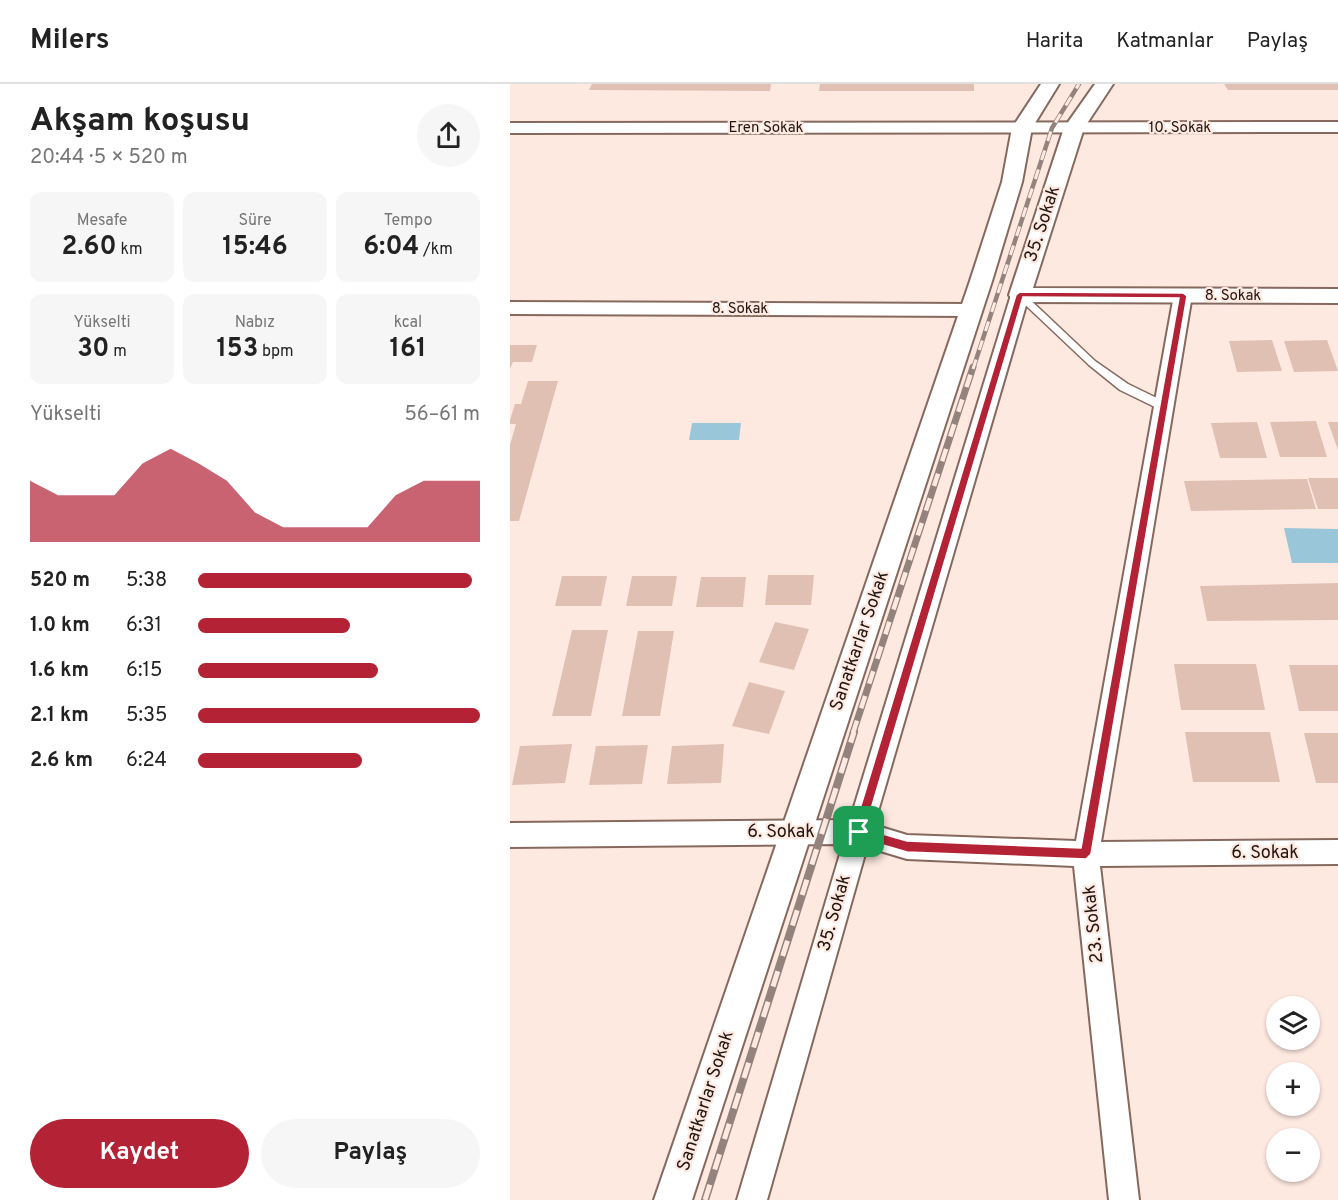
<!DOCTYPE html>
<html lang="tr">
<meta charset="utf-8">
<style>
:root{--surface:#fff;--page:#f6f6f6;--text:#222;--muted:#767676;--line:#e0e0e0;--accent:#b42236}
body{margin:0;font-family:Overpass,sans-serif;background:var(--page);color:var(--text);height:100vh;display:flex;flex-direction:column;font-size:22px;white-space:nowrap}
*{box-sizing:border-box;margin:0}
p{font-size:20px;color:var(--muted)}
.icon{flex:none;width:33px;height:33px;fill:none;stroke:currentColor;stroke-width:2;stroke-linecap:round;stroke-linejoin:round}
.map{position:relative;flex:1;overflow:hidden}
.panel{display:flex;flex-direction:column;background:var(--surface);width:510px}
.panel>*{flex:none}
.tools{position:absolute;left:756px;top:912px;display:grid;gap:12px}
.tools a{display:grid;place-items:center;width:54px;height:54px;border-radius:50%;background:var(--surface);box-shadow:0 2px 4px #0004;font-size:30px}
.pin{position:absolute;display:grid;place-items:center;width:51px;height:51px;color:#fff;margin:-26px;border-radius:12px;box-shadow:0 3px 9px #0006}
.round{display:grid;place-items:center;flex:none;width:63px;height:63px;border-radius:32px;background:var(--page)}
.head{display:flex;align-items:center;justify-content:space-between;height:102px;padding:0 30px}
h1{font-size:33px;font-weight:700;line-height:45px}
.figures{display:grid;grid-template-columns:repeat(3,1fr);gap:9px;height:102px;padding:6px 30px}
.figures div{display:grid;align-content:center;border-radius:12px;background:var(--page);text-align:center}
.figures b{font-size:26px;font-weight:700}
.figures small{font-size:16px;font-weight:400}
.figures p{font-size:16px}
.chart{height:168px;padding:12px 30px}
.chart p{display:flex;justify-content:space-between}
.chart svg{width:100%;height:108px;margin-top:6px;fill:var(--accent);opacity:.7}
.button{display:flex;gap:12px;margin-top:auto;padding:12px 30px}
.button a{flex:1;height:69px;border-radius:36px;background:var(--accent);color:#fff;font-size:24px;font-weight:700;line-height:69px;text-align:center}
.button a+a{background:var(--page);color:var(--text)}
ul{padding:0 30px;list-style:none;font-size:20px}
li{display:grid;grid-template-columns:96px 72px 1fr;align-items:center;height:45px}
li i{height:15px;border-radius:8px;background:var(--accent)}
header{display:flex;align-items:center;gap:36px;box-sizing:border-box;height:84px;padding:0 30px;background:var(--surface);border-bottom:2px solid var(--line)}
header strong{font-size:28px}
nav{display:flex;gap:33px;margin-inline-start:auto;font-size:21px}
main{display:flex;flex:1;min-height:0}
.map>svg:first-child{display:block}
.water{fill:#9ac6da}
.building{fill:#e1c0b4}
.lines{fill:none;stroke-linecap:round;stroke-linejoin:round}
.service-casing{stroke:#86695e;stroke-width:3}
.minor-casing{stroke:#86695e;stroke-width:4}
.tertiary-casing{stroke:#86695e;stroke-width:4}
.service{fill:#fff;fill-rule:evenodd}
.minor{fill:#fff;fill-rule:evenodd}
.tertiary{fill:#fff;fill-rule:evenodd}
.rail-far2-casing{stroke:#94837d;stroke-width:4.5}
.rail-far1-casing{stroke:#94837d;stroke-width:7}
.rail-casing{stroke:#94837d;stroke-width:8}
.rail-far2{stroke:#fee9e1;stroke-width:3;stroke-dasharray:10;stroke-linecap:butt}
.rail-far1{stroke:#fee9e1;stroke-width:4.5;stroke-dasharray:13;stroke-linecap:butt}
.rail{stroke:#fee9e1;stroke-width:5;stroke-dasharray:16;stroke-linecap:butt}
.route{fill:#b42236;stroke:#fff;stroke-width:1.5;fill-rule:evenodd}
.labels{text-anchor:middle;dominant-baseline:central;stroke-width:4.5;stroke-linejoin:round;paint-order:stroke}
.far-street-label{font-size:15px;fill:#211511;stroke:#fee9e1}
.street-label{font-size:18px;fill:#211511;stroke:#fee9e1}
</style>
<header>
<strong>Milers</strong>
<nav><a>Harita</a><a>Katmanlar</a><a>Paylaş</a></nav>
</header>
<main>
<section class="panel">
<div class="head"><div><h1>Akşam koşusu</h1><p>20:44 · 5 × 520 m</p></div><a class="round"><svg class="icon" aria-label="share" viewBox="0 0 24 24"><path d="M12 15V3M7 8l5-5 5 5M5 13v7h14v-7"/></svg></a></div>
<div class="figures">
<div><p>Mesafe</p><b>2.60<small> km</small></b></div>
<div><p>Süre</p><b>15:46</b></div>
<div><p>Tempo</p><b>6:04<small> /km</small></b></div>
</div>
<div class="figures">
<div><p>Yükselti</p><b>30<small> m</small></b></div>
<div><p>Nabız</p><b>153<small> bpm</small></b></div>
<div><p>kcal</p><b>161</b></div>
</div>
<div class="chart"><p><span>Yükselti</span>56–61 m</p>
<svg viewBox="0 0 160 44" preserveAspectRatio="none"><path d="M0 44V19L10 25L20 25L30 25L40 12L50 6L60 12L70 19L80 32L90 38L100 38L110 38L120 38L130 25L140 19L150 19L160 19V44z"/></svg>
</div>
<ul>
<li><b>520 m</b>5:38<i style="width:97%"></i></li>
<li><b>1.0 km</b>6:31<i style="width:54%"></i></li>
<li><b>1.6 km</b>6:15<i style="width:64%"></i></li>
<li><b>2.1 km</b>5:35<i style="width:100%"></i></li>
<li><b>2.6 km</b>6:24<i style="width:58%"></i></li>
</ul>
<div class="button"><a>Kaydet</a><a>Paylaş</a></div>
</section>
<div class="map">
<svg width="828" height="1116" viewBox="0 0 828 1116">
<rect width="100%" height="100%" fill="#fee9e1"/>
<g class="water">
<polygon points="182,339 231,339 229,356 179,356"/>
<polygon points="774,444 828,445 828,479 782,479"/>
</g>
<g class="building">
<polygon points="82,0 261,0 260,7 79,6"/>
<polygon points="310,0 464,0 464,7 309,7"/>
<polygon points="714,0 828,0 828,6 718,6"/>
<polygon points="762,256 772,287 727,288 719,257"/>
<polygon points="817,256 828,287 784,288 774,257"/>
<polygon points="0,261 27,261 22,278 3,278 0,285"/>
<polygon points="18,297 48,297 9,437 0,437 0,361 6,340 0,340 0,336 5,320 11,320"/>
<polygon points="806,337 817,373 770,373 760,338"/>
<polygon points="747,338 757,374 710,374 701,339"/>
<polygon points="818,338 828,338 828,366"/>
<polygon points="798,394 828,394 828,425 808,425"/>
<polygon points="797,395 806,425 681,427 674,397"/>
<polygon points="258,491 304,491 301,521 255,521"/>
<polygon points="52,492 97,492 91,522 45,522"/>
<polygon points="122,492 167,492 162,522 116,522"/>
<polygon points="191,493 236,493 233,523 186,523"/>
<polygon points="828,499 828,536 697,537 690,502"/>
<polygon points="265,538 299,545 284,586 249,578"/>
<polygon points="62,546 98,546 81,632 42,632"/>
<polygon points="128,547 164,547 150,632 112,632"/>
<polygon points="664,580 746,580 755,626 671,626"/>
<polygon points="779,581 828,581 828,627 789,627"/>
<polygon points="239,598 275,607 259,650 222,642"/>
<polygon points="675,648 760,648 770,698 683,698"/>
<polygon points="794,649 828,649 828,699 806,699"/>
<polygon points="62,660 55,699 2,701 10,662"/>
<polygon points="214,660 211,699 157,700 162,662"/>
<polygon points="138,661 132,700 79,701 86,662"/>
</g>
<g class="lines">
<g class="service-casing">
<polygon id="service" points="510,208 513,209 585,277 618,300 657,319 657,325 649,325 610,306 579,281 507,213 507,209"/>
</g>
<g class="minor-casing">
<g id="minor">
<polygon points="828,38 828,48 0,49 0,39"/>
<polygon points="510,205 516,207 519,211 364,741 397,751 566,757 664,211 667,207 679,207 682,211 591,758 828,756 828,780 590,782 629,1116 599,1116 564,782 397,775 357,763 257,1116 227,1116 333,760 0,763 0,739 340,736 501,211 504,207"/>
<polygon points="0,218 461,220 467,222 470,226 467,230 461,232 0,230"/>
</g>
</g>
<g class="tertiary-casing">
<g id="tertiary">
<polygon points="531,0 549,0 522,44 512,98 482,197 182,1116 144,1116 460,197 492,98 502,44"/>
<polygon points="585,0 603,0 574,44 523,204 828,205 828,219 510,218 502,216 499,211 554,44"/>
</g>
</g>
<use href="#service" class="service"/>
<use href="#minor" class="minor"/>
<use href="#tertiary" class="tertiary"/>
<g class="rail-far2-casing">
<polyline id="rail-far2" points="463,285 542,44 569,0"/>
</g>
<g class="rail-far1-casing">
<polyline id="rail-far1" points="343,649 463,283"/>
</g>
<g class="rail-casing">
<polyline id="rail" points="195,1116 344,648"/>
</g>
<use href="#rail-far2" class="rail-far2"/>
<use href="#rail-far1" class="rail-far1"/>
<use href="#rail" class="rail"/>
</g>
<path class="route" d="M510 208 673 209 677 212 581 770 576 775 397 768 349 754 343 748 506 211ZM513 213 669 214 571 764 397 757 355 745Z"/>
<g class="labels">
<g class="far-street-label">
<text x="256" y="44">Eren Sokak</text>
<text x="670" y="44">10. Sokak</text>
<text x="723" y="212">8. Sokak</text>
<text x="230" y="225">8. Sokak</text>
</g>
<g class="street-label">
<text transform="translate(533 140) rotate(-72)">35. Sokak</text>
<text transform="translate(350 557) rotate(-71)">Sanatkarlar Sokak</text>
<text x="271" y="748">6. Sokak</text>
<text x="755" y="769">6. Sokak</text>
<text transform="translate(325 829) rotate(-74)">35. Sokak</text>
<text transform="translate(584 840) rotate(-96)">23. Sokak</text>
<text transform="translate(196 1017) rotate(-72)">Sanatkarlar Sokak</text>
</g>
</g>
</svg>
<div class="tools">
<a><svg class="icon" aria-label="layers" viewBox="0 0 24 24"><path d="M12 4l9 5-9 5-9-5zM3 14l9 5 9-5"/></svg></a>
<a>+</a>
<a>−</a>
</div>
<div class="pin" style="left:349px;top:748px;background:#1e9e55"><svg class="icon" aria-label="arrive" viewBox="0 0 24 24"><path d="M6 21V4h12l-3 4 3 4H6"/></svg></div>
</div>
</main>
